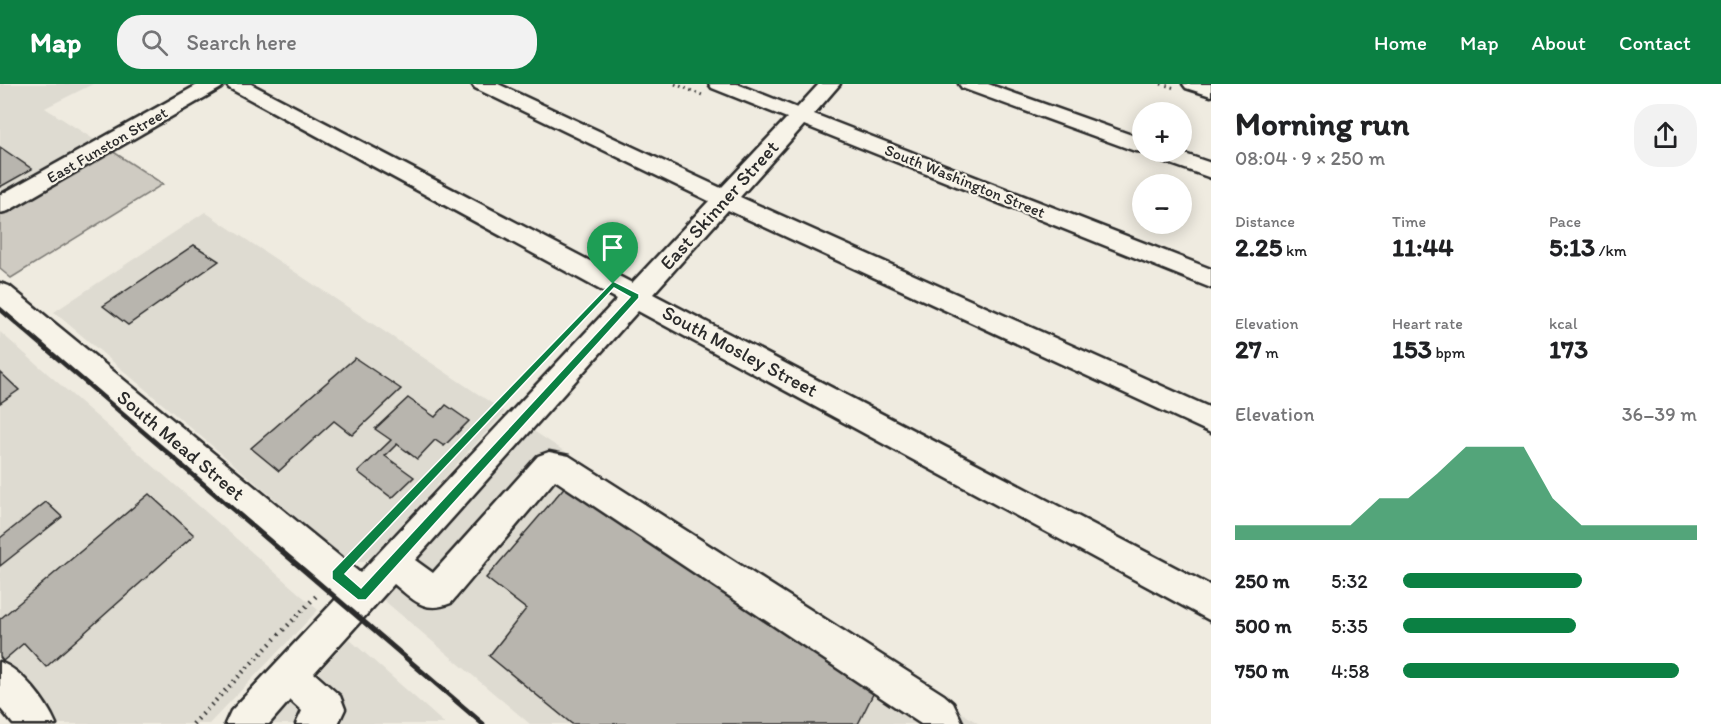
<!DOCTYPE html>
<meta charset="utf-8">
<style>
:root{--surface:#fff;--page:#f2f2f2;--text:#202124;--muted:#757577;--accent:#0b8043}
body{margin:0;font-family:Itim,sans-serif;background:var(--page);color:var(--text);height:100vh;display:flex;flex-direction:column;font-size:22px;white-space:nowrap}
*{box-sizing:border-box;margin:0}
p{font-size:20px;color:var(--muted)}
.icon{flex:none;width:33px;height:33px;fill:none;stroke:currentColor;stroke-width:2;stroke-linecap:round;stroke-linejoin:round}
.map{position:relative;flex:1;overflow:hidden}
.panel{display:flex;flex-direction:column;background:var(--surface);width:510px}
.panel>*{flex:none}
.fabs{position:absolute;left:1132px;top:18px;display:grid;gap:12px}
.fabs a{display:grid;place-items:center;width:60px;height:60px;border-radius:50%;background:var(--surface);box-shadow:0 3px 15px #0003;font-size:30px}
.pin{position:absolute;display:grid;place-items:center;width:51px;height:51px;color:#fff;margin:-62px -26px;border-radius:50% 50% 50% 0;rotate:-45deg;box-shadow:0 0 6px #0007}
.pin .icon{rotate:45deg}
.round{display:grid;place-items:center;flex:none;width:63px;height:63px;border-radius:24px;background:var(--page)}
.summary{display:flex;align-items:center;justify-content:space-between;height:102px;padding:0 24px}
h1{font-size:33px;font-weight:800;line-height:45px}
.stats{display:grid;grid-template-columns:repeat(3,1fr);gap:9px;height:102px;padding:6px 24px}
.stats div{display:grid;align-content:center}
.stats b{font-size:26px;font-weight:800}
.stats small{font-size:16px;font-weight:400}
.stats p{font-size:16px}
.chart{height:168px;padding:12px 24px}
.chart p{display:flex;justify-content:space-between}
.chart svg{width:100%;height:108px;margin-top:6px;fill:var(--accent);opacity:.7}
ul{padding:0 24px;list-style:none;font-size:20px}
li{display:grid;grid-template-columns:96px 72px 1fr;align-items:center;height:45px}
li i{height:15px;border-radius:8px;background:var(--accent)}
header{display:flex;align-items:center;gap:36px;box-sizing:border-box;height:84px;padding:0 30px;background:var(--accent);color:#fff}
header strong{font-size:28px}
nav{display:flex;gap:33px;margin-inline-start:auto;font-size:21px}
.search{width:420px;height:54px;background:var(--page);display:flex;align-items:center;gap:15px;box-sizing:border-box;padding:0 21px;border-radius:24px;color:var(--muted);font-size:22px}
main{display:flex;flex:1;min-height:0}
.map>svg:first-child{display:block}
.built{fill:#dedbd1}
.green{fill:#cfcbc2;stroke:#7d7b76;stroke-width:1.5}
.building{fill:#b8b5ae;stroke:#2b2b2b;stroke-width:1.5}
.lines{fill:none;stroke-linecap:round;stroke-linejoin:round}
.minor-casing{stroke:#2b2b2b;stroke-width:5}
.path-far2{stroke:#2b2b2b;stroke-width:3;stroke-dasharray:1.5 4;stroke-linecap:butt}
.path-far1{stroke:#2b2b2b;stroke-width:4;stroke-dasharray:1.5 4.5;stroke-linecap:butt}
.path{stroke:#2b2b2b;stroke-width:4.5;stroke-dasharray:1.5 5;stroke-linecap:butt}
.minor{fill:#f7f3e8;fill-rule:evenodd}
.rail-far1{stroke:#2b2b2b;stroke-width:4.5}
.rail{stroke:#2b2b2b;stroke-width:5}
.route{fill:#0b8043;stroke:#fff;stroke-width:1.5;fill-rule:evenodd}
.labels{text-anchor:middle;dominant-baseline:central;stroke-width:4.5;stroke-linejoin:round;paint-order:stroke}
.far-street-label{font-size:16px;fill:#2b2b2b;stroke:#f7f3e8}
.street-label{font-size:20px;fill:#2b2b2b;stroke:#f7f3e8}
</style>
<header>
<strong>Map</strong>
<div class="search"><svg class="icon" aria-label="search" viewBox="0 0 24 24"><circle cx="10" cy="10" r="6"/><path d="M15 15l6 6"/></svg>Search here</div>
<nav><a>Home</a><a>Map</a><a>About</a><a>Contact</a></nav>
</header>
<main>
<div class="map">
<svg width="1211" height="640" viewBox="0 0 1211 640">
<rect width="100%" height="100%" fill="#efebe0"/>
<filter id="ink" filterUnits="userSpaceOnUse"><feTurbulence type="fractalNoise" baseFrequency=".0167" numOctaves="2"/><feDisplacementMap in="SourceGraphic" scale="12" xChannelSelector="R" yChannelSelector="G"/><feConvolveMatrix kernelMatrix="1 2 1 2 8 2 1 2 1" color-interpolation-filters="sRGB"/></filter>
<g filter="url(#ink)">
<g class="built">
<polygon points="0,0 93,0 45,24 98,58 0,114"/>
<polygon points="205,128 505,328 374,470 363,478 349,478 54,228"/>
<polygon points="0,248 318,526 209,640 27,640 0,608"/>
<polygon points="532,346 979,640 530,640 380,513"/>
<polygon points="349,555 445,640 272,640"/>
</g>
<polygon class="green" points="112,67 163,100 11,194 0,185 0,130"/>
<g class="building">
<polygon points="0,63 32,85 0,103"/>
<polygon points="194,161 219,177 128,241 103,222"/>
<polygon points="355,274 401,305 352,351 334,337 279,387 251,364"/>
<polygon points="0,288 19,306 0,319"/>
<polygon points="408,314 435,333 446,321 469,337 444,362 435,356 417,375 397,360 385,372 414,393 392,414 358,388 391,356 375,345"/>
<polygon points="568,399 874,608 858,640 572,640 489,572 526,525 486,494"/>
<polygon points="149,410 194,451 46,583 24,559 3,577 0,573 0,535"/>
<polygon points="46,418 62,433 0,482 0,454"/>
</g>
<g class="lines">
<g class="minor-casing">
<g id="minor">
<polygon points="199,0 224,0 221,4 8,127 0,129 0,111"/>
<path d="M226 0H251L632 199 709 117 475 4 472 0H498L721 104 787 34 712 4 709 0H737L797 24 819 0H840L814 30 1211 185V204L804 41 740 113 1211 324V349L728 126 653 210 1211 502V537L638 227 415 476 433 489 538 372 549 368 569 372 944 611 953 619 963 640H921L555 396 451 519C424 530 414 516 394 500L314 589 340 612 345 625 338 640H296L302 627 290 616 269 640H225L231 627 338 513 0 223V199L9 202 360 489 617 215 229 4Z"/>
<polygon points="959,0 988,0 1143,55 1143,68 1148,68 1135,67 962,4"/>
<polygon points="1183,0 1211,0 1211,12 1186,4"/>
<polygon points="1148,68 1179,68 1211,79 1211,94 1151,73"/>
<path d="M0 578C23 587 46 617 56 640H13L0 624Z"/>
</g>
</g>
<g class="path-far2">
<polyline points="675,0 702,11"/>
<polyline points="1161,0 1175,4"/>
</g>
<polyline class="path-far1" points="441,381 491,329"/>
<g class="path">
<polyline points="355,471 442,380"/>
<polyline points="193,640 319,509"/>
</g>
<use href="#minor" class="minor"/>
<polyline class="rail-far1" points="0,225 182,381"/>
<polyline class="rail" points="180,380 483,640"/>
</g>
</g>
<path class="route" d="M613 197 639 210V214L366 516H358L332 495V487ZM614 204 630 213 361 504 345 490Z"/>
<g class="labels">
<g class="far-street-label">
<text transform="translate(107 61) rotate(-30)">East Funston Street</text>
<text transform="translate(965 97) rotate(22)">South Washington Street</text>
</g>
<g class="street-label">
<text transform="translate(719 121) rotate(-48)">East Skinner Street</text>
<text transform="translate(740 267) rotate(28)">South Mosley Street</text>
<text transform="translate(181 361) rotate(40)">South Mead Street</text>
</g>
</g>
</svg>
<div class="fabs">
<a>+</a>
<a>−</a>
</div>
<div class="pin" style="left:613px;top:200px;background:#1e9e55"><svg class="icon" aria-label="arrive" viewBox="0 0 24 24"><path d="M6 21V4h12l-3 4 3 4H6"/></svg></div>
</div>
<section class="panel">
<div class="summary"><div><h1>Morning run</h1><p>08:04 · 9 × 250 m</p></div><a class="round"><svg class="icon" aria-label="share" viewBox="0 0 24 24"><path d="M12 15V3M7 8l5-5 5 5M5 13v7h14v-7"/></svg></a></div>
<div class="stats">
<div><p>Distance</p><b>2.25<small> km</small></b></div>
<div><p>Time</p><b>11:44</b></div>
<div><p>Pace</p><b>5:13<small> /km</small></b></div>
</div>
<div class="stats">
<div><p>Elevation</p><b>27<small> m</small></b></div>
<div><p>Heart rate</p><b>153<small> bpm</small></b></div>
<div><p>kcal</p><b>173</b></div>
</div>
<div class="chart"><p><span>Elevation</span>36–39 m</p>
<svg viewBox="0 0 160 44" preserveAspectRatio="none"><path d="M0 44V38L10 38L20 38L30 38L40 38L50 27L60 27L70 17L80 6L90 6L100 6L110 27L120 38L130 38L140 38L150 38L160 38V44z"/></svg>
</div>
<ul>
<li><b>250 m</b>5:32<i style="width:61%"></i></li>
<li><b>500 m</b>5:35<i style="width:59%"></i></li>
<li><b>750 m</b>4:58<i style="width:94%"></i></li>
</ul>
</section>
</main>
